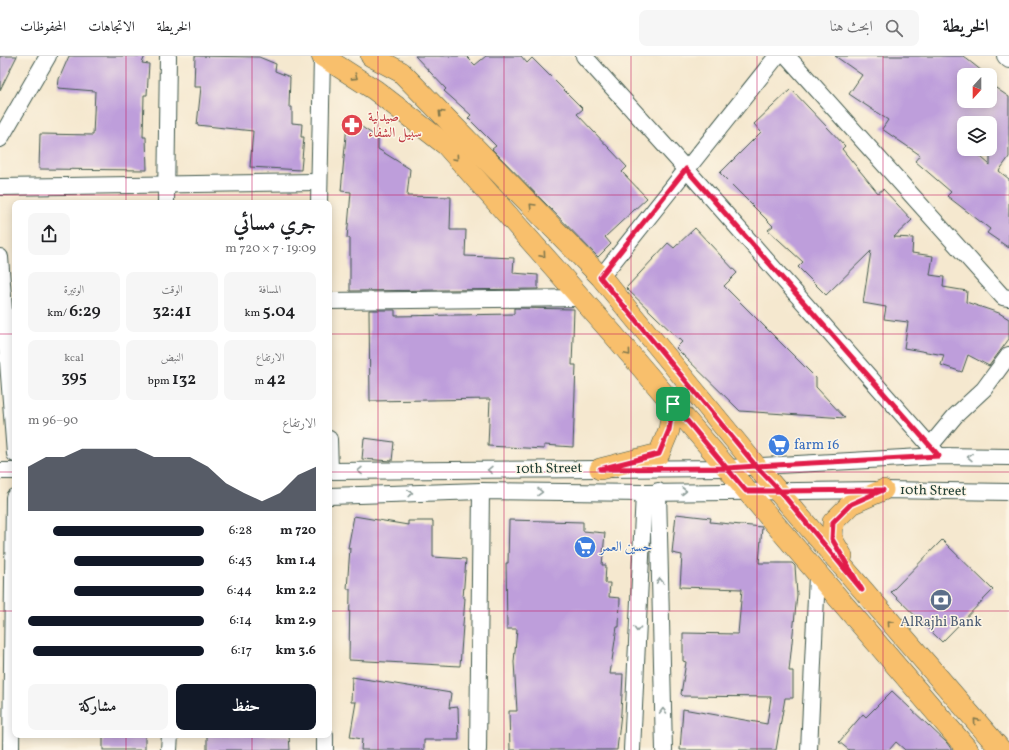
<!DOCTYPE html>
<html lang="ar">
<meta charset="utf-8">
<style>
:root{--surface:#fff;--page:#f6f6f6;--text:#202124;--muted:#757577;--line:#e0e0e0;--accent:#111827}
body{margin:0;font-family:Vollkorn,Amiri,serif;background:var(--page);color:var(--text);direction:rtl;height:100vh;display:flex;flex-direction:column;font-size:15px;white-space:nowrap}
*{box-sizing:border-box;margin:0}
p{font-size:13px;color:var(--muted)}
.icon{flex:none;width:22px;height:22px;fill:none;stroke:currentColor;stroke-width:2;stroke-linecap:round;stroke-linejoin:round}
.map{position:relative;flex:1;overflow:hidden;direction:ltr}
.panel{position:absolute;left:12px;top:144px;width:320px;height:538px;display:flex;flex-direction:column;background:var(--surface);border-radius:8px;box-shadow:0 2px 10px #0003;direction:rtl}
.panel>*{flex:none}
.needle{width:26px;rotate:201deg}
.buttons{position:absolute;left:957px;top:12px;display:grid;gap:8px}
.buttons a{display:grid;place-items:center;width:40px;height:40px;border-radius:8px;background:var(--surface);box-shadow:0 2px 10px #0003;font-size:20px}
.pin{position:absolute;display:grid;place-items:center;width:34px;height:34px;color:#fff;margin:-17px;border-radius:8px;box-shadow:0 2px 6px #0006}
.round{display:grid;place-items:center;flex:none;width:42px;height:42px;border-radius:8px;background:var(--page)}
.overview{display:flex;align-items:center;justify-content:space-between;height:68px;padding:0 16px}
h1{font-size:22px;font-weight:600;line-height:30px}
.metrics{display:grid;grid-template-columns:repeat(3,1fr);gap:6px;height:68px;padding:4px 16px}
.metrics div{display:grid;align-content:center;border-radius:8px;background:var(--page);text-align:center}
.metrics b{font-size:17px;font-weight:600}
.metrics small{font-size:11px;font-weight:400}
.metrics p{font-size:11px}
.chart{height:112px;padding:8px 16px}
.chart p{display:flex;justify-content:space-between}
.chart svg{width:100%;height:72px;margin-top:4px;fill:var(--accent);opacity:.7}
.primary-button{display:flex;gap:8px;margin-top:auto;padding:8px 16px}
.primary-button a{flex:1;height:46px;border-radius:8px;background:var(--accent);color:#fff;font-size:16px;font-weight:600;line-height:46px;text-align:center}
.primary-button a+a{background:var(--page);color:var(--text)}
ul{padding:0 16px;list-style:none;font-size:13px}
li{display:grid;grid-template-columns:64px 48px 1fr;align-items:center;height:30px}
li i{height:10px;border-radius:5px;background:var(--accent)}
header{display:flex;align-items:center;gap:24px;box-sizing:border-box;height:56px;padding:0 20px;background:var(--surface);border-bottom:1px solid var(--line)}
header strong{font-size:19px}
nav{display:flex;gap:22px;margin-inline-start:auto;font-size:14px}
.search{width:280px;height:36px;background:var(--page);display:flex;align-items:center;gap:10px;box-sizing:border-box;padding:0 14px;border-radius:8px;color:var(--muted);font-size:15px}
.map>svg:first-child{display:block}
.building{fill:#be9edb;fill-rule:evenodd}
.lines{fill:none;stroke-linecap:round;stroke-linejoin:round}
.minor-casing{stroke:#3f574b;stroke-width:18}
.major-casing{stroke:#3f574b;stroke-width:22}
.minor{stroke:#fff;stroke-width:16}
.major{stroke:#f8bf6c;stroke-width:21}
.oneway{stroke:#81784d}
.oneway2{stroke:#8f9e9a}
.route-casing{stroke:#fff;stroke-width:8}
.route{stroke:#e11d48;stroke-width:5}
.grid{fill:none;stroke:#c2185b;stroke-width:1;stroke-opacity:0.55}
.labels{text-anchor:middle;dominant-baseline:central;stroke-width:3;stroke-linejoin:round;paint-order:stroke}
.health-label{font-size:14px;fill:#be3a42;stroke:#fcf5e5;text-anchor:start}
.shop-label{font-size:14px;fill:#366cbe;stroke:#fcf5e5;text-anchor:start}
.street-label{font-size:14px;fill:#1f3d34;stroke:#fcf5e5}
.service-label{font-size:14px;fill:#4e5e75;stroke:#fcf5e5}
</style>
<header>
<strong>الخريطة</strong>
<div class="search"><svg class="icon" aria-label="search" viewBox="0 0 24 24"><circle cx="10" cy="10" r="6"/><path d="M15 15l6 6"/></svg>ابحث هنا</div>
<nav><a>الخريطة</a><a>الاتجاهات</a><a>المحفوظات</a></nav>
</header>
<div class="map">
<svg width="1009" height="694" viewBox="0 0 1009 694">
<rect width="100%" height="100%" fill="#fcf5e5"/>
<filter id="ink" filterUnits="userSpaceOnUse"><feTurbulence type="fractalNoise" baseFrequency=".025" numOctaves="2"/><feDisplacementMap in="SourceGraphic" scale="8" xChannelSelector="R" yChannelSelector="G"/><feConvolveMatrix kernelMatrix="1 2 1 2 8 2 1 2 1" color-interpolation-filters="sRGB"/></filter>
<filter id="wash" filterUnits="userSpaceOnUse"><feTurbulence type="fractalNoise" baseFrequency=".012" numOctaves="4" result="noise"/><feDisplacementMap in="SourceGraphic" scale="16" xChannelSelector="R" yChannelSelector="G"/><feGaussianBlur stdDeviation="0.9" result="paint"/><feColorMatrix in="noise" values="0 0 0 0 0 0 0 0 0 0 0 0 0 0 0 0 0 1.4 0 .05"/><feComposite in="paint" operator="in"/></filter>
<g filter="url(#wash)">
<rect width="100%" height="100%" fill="#f5e8cf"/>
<g id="blocks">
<g class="building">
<polygon points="0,0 17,0 0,34"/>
<polygon points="69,0 145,0 142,7 149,8 147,39 144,39 143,81 146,81 147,114 39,113 40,78 93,79 95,35 58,32 59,23"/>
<polygon points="195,0 259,1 276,8 275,15 290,21 289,51 292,51 292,67 302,68 301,81 304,81 301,114 250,111 253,75 197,69 201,31 194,31"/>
<polygon points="415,0 466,0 475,9 486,0 521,0 527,7 532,2 583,53 577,58 627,111 622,116 647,142 605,181 611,188 598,201 492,93 496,90 468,62 471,59 444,35 446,33"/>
<path d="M835 0H963L987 19H964V45H990V28L1009 41V101L999 115 1009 123V192L987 177 990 173 947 140 951 136 915 105 920 99 882 73 888 64 849 38 862 19ZM964 67H990V109L972 93H964Z"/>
<polygon points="791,33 845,90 842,93 878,137 883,133 912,164 894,181 913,182 912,197 933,200 930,219 944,221 943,231 967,235 966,246 999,257 1009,263 1009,283 989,310 968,299 962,316 941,309 944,299 904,292 908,266 884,263 886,251 863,247 871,195 826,239 798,211 803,206 768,174 773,170 720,117 761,76 754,68"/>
<polygon points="347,68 359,69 378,82 378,93 410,113 407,140 451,141 450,174 466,174 465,200 514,202 513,217 538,219 538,233 350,235 350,182 347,182 351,136 341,135"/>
<polygon points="695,172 737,217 724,230 816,322 816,331 845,362 740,355 676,292 682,286 626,232 668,187 674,192"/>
<polygon points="514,252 574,253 572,309 576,309 573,391 544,389 544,393 488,390 490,343 370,345 369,254 395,254 395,260 514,258"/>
<polygon points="364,382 394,386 392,405 362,403"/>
<polygon points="676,458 711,462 710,466 762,471 759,507 792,507 795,510 797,539 789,615 793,615 793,642 785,642 776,694 680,694 683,653 767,668 771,641 683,640 681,638 686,606 683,605 683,577 738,578 742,533 680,531 682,499 672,497"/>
<polygon points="354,460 408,469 408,465 433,465 433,501 466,503 463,542 465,542 460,610 349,604 350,533 347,533 350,492 348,492"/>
<polygon points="509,464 583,466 583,475 605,477 602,509 606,509 605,527 610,527 609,541 620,542 619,571 617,571 610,618 623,618 621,657 617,694 510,694 509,655 517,655 514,606 517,573 507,573 506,507 508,507"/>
<polygon points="942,484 993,534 942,586 891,536"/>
<polygon points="352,621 451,637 449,652 458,651 459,684 424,684 424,694 361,694 362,683 350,681 356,646 351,646"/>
<polygon points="892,635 947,687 952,694 905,694 896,686 889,694 849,694 839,686 863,658 866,661"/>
<rect x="103" y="679" width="42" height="15"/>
<polygon points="207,679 289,679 290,694 207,694"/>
</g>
</g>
</g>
<g filter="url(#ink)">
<use href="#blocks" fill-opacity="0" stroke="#3f574b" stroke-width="1"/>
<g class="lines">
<g class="minor-casing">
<g id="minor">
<polyline points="584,0 686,113 939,400"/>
<polyline points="787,0 1003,241 1009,242"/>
<polyline points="1005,0 1009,4"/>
<polyline points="0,83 48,0"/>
<polyline points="0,131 318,126"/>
<polyline points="166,147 168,0"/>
<polyline points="319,147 322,0"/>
<polyline points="0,201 15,398"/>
<polyline points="601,221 777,0"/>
<polyline points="329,245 580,242"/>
<polyline points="329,383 330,415"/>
<polyline points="930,390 955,360 984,333 1009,299"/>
<polyline points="0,415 15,415"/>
<polyline points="329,415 728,412 939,400 1009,401"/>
<polyline points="658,435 664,694"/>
<polyline points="329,440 481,435 644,437 883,434 1009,436"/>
<polyline points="11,694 14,441"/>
<polyline points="169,694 170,679"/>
<polyline points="325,694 325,679"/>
<polyline points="478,694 481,435"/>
<polyline points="632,694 644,437"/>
<polyline points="809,694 817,519"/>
</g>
</g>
<g class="major-casing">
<g id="major">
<polyline points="322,0 375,34 446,89 612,277 968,694"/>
<polyline points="371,0 401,16 601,221 756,410 1001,694"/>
<polyline points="600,413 659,398 669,374 673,348"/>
<polyline points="842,500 832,483 833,466 851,448 883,434"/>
</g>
</g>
<use href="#minor" class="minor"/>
<use href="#major" class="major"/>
</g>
<defs><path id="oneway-chevron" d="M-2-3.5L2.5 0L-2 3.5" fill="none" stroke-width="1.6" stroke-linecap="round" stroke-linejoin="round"/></defs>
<g class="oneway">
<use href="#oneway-chevron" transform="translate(355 21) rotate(33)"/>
<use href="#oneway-chevron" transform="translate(441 57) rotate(-134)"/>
<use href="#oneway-chevron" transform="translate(456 102) rotate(49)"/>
<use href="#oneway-chevron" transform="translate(532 150) rotate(-134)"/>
<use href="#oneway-chevron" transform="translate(543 199) rotate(49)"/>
<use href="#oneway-chevron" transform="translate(628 297) rotate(50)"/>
<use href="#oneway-chevron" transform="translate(890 567) rotate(-131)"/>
<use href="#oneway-chevron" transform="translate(976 665) rotate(-131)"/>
</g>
<g class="oneway2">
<use href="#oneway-chevron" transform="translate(970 401) rotate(-179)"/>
<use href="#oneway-chevron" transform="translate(490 414) rotate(179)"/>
<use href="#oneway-chevron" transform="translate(360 415) rotate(179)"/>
<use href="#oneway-chevron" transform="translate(684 435)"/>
<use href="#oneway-chevron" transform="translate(540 436) rotate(1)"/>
<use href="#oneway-chevron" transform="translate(410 437) rotate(-2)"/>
<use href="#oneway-chevron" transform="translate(660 525) rotate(-91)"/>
<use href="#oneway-chevron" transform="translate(637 573) rotate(93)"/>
<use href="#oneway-chevron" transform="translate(663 655) rotate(-91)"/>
</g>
</g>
<g class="lines" filter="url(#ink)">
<g class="route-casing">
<polyline id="route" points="673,348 746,435 780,435 862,534 832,483 833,466 851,448 883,434 780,435 756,410 939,400 686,113 600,221 756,410 728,412 600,413 659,398 669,374 673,348"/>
</g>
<use href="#route" class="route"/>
</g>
<path class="grid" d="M126 0V147M252 0V147M378 0V694M504 0V694M631 0V694M757 0V694M883 0V694M0 139H1009M0 278H15M329 278H1009M0 416H15M329 416H1009M0 555H15M329 555H1009M126 679V694M252 679V694"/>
<defs>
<g id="pharmacy-disc" transform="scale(1.15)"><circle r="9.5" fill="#e0444e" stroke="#fcf5e5"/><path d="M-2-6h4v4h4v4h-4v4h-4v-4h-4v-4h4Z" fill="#fff"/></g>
<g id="supermarket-disc" transform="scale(1.15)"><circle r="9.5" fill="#3f7fe0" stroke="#fcf5e5"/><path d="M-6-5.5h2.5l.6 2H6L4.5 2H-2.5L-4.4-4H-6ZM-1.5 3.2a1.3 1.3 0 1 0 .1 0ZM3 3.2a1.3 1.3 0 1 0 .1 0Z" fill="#fff"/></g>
<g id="bank-disc" transform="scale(1.15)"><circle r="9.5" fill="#5c6f8a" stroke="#fcf5e5"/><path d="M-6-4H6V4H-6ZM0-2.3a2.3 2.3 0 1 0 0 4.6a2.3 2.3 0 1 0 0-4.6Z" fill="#fff"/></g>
</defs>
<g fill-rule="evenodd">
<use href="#pharmacy-disc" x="352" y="69"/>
<use href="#supermarket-disc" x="779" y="389"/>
<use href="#supermarket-disc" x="585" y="491"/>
<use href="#bank-disc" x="941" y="544"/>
</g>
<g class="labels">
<g class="health-label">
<text x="368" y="61">صيدلية<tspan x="368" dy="16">سبيل الشفاء</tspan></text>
</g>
<g class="shop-label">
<text x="794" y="389">farm 16</text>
<text x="600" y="491">حسين العمر</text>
</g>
<g class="street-label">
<text transform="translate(549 413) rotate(-1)">10th Street</text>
<text transform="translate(933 435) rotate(1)">10th Street</text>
</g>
<g class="service-label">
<text x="941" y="566">AlRajhi Bank</text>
</g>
</g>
</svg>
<div class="buttons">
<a><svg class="needle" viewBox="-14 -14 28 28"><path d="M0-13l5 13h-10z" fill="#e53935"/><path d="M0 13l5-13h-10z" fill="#757577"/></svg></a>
<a><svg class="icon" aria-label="layers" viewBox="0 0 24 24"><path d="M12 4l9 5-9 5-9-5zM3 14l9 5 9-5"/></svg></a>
</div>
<div class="pin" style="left:673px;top:348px;background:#1e9e55"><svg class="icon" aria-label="arrive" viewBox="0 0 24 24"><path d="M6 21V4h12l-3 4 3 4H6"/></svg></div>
<section class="panel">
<div class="overview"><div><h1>جري مسائي</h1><p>19:09 · 7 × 720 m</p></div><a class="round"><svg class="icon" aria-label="share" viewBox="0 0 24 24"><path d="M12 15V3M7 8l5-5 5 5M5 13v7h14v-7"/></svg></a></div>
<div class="metrics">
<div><p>المسافة</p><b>5.04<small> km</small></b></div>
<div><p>الوقت</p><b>32:41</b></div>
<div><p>الوتيرة</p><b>6:29<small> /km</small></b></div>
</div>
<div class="metrics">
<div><p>الارتفاع</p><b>42<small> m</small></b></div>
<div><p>النبض</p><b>132<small> bpm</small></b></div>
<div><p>kcal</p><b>395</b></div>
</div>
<div class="chart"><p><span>الارتفاع</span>90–96 m</p>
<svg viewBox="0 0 160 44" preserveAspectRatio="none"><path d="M0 44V17L10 11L20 11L30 6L40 6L50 6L60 6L70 11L80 11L90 11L100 17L110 27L120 33L130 38L140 33L150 22L160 17V44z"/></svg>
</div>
<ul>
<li><b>720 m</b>6:28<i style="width:86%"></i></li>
<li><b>1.4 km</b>6:43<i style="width:74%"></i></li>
<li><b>2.2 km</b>6:44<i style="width:74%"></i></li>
<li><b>2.9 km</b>6:14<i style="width:100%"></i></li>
<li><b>3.6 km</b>6:17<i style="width:97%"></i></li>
</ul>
<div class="primary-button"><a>حفظ</a><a>مشاركة</a></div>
</section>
</div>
